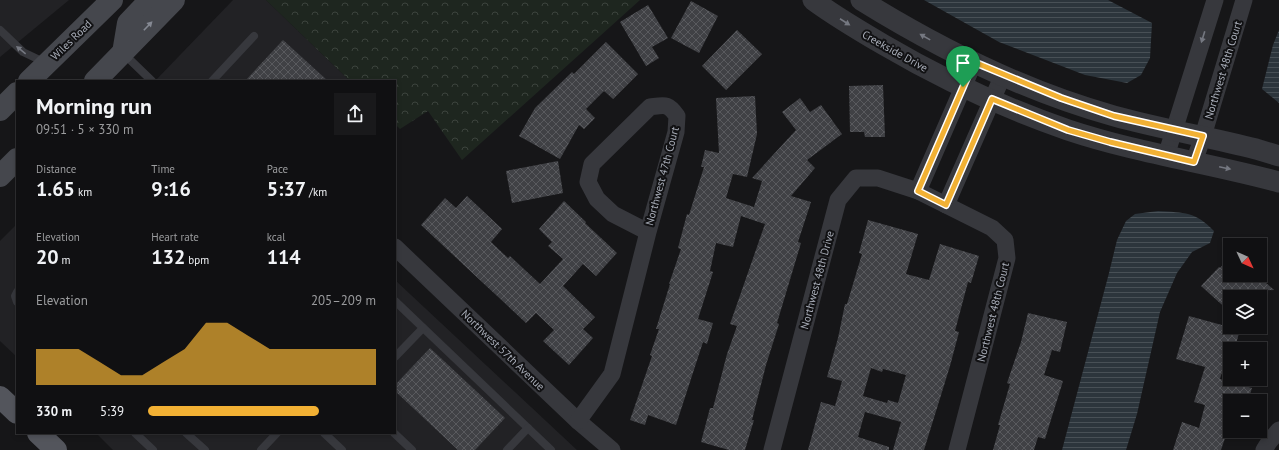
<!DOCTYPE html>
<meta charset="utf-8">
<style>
:root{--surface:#101012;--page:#19191b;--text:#f1f3f6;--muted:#9c9d9f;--line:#303032;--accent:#f2b134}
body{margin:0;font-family:"PT Sans",sans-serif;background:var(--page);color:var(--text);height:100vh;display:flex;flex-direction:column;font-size:15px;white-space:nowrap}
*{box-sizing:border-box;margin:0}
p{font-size:13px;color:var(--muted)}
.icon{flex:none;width:22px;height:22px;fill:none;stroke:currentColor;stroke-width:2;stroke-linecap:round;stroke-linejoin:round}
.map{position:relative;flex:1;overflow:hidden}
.drawer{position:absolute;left:16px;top:80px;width:380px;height:354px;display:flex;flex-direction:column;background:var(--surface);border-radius:0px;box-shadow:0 2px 6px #0003,0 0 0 1px var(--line)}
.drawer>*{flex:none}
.needle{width:26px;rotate:134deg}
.controls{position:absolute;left:1223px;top:238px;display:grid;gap:8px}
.controls a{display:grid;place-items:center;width:44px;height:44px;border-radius:0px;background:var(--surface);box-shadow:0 2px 6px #0003,0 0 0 1px var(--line);font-size:20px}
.pin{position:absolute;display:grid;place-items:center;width:34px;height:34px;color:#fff;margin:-41px -17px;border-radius:50% 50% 50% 0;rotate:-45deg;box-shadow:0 0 4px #0007}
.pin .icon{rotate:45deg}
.round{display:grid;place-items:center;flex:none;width:42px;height:42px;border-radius:0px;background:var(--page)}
.overview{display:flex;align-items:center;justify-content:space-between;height:68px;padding:0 20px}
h1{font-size:22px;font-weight:800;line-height:30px}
.metrics{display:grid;grid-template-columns:repeat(3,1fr);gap:6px;height:68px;padding:4px 20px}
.metrics div{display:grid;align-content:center}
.metrics b{font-size:20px;font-weight:800}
.metrics small{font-size:11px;font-weight:400}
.metrics p{font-size:11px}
.chart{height:112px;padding:8px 20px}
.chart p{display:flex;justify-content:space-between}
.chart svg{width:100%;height:72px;margin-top:4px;fill:var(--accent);opacity:.7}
ul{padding:0 20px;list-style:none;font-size:13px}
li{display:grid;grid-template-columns:64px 48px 1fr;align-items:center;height:30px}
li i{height:10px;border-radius:5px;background:var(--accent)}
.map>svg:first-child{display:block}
.built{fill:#222225}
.forest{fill:url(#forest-crowns)}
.water{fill:url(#water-rules)}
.building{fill:url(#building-cross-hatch);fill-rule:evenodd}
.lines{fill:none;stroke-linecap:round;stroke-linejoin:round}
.service{stroke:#37383d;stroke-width:8}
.minor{stroke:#37383d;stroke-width:17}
.tertiary{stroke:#37383d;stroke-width:21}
.secondary{stroke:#45474d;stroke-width:22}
.primary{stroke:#53555c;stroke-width:22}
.oneway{fill:#757881}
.oneway2{fill:#858993}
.route-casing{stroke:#fff;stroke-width:8}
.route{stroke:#f2b134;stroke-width:5}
.labels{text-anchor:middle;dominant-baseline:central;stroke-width:4;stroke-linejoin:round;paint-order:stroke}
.street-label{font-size:11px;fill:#a8adb8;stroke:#111113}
</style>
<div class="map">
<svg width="1279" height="450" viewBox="0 0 1279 450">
<defs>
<pattern id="forest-crowns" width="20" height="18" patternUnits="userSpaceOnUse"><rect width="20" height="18" fill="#1e261f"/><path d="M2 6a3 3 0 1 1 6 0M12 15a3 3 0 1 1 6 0" fill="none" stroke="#3c433d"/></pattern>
<pattern id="water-rules" width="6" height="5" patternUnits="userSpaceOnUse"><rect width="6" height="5" fill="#2c353c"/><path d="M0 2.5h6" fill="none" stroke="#485056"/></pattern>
<pattern id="building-cross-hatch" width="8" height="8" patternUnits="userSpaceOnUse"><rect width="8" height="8" fill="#404145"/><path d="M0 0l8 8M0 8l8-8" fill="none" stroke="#595a5e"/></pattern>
</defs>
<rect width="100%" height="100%" fill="#161618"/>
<g class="built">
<polygon points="0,0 69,0 0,57"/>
<polygon points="233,0 266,0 350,81 155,81"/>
<polygon points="17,224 17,357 0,341 0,241"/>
<polygon points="395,280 577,450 113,450 96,433 395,433"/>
</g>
<polygon class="forest" points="266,0 640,0 462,160 428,111 400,129 395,124 395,81 350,81"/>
<g class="water">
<polygon points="924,0 1108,0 1152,23 1150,58 1141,75 1127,83 1085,75 999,42"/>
<polygon points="1279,30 1279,103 1262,89 1273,45"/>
<path d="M1158 211C1185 213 1195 211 1214 231L1210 243 1192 252 1177 273 1160 312 1137 414 1126 450H1062L1109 273 1117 240 1126 221 1135 214Z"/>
</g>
<g class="building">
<polygon points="691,1 718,16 699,53 671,38"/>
<polygon points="648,5 668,38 652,47 659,58 646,66 620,22"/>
<polygon points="737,30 762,54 726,90 702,66"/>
<polygon points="283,40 328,81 245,81"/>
<polygon points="606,42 638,74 613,99 604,91 586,109 595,118 584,129 579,125 560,159 519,136 535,108 572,72 574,74"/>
<polygon points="883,85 885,137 865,137 864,132 850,132 849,86"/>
<polygon points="755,96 757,134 747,177 733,174 726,198 754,207 762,181 752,178 796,130 782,112 800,98 810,112 821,105 842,134 807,160 815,168 791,196 811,202 798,242 801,243 777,323 779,324 766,365 752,420 754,420 745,450 729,450 701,442 710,408 713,408 727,354 737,326 730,324 765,224 741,216 733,247 716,243 710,271 713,272 698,319 713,323 707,344 703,342 676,425 648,415 645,425 630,420 652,356 650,355 659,329 656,329 670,284 669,284 681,249 678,248 687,214 689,215 704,167 701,167 705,150 719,153 716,98"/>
<polygon points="558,161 563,193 512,203 506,171"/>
<polygon points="467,196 502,229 491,242 508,258 510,256 540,284 563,259 548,246 552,242 539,229 564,201 586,222 585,223 617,253 596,276 583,264 563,286 595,317 583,329 593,338 569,365 543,341 554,330 536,313 526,323 421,225 445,198 456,208"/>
<path d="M868 220 918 234 906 274 929 280 940 244 979 256 971 283 968 282 955 331 959 332 950 366 924 450H893L901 422 865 412 858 437 889 447V450H808L821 402 835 406 842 381 827 377 838 338 845 304H847L862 254 859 253ZM871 368 882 372 883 369 906 375 898 403 888 400 887 403 863 396Z"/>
<polygon points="1230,257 1230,275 1257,275 1274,290 1243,291 1249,297 1230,297 1230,312 1201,286 1219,267 1220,268"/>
<polygon points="1028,313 1067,322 1060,352 1052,350 1044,375 1063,381 1045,439 1038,437 1034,450 993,450 1000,425 998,425 1010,384 1007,383 1021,342"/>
<polygon points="1189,316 1240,330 1235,347 1230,345 1220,379 1252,388 1248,401 1230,401 1230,423 1221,450 1173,450 1182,422 1199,428 1205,405 1194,402 1205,367 1176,359"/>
<polygon points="430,348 505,418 475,450 458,450 395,391 395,385"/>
</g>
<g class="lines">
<g class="service">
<polyline points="0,30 23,52 46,63"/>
<polyline points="124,54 152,81"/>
<polyline points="212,81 254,36"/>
<polyline points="17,292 15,296 17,302"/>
<polyline points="395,301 551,450"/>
<polyline points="395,357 423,328"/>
<polyline points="135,433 153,450"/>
<polyline points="186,433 205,450"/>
<polyline points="324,433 342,450"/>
<polyline points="394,433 412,450"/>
<polyline points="261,450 277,433"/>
<polyline points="507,450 528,428"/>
</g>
<g class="minor">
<polyline points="1166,156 1215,0"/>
<polyline points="1194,162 1203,136 1244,0"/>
<polyline points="918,191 974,62"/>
<polyline points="946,205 1003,75"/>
<polyline points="395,247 578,421 612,450"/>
<path d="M578 421 612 374 648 232 676 132 677 116C668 103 665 105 650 107L592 164 588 182 597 199 613 214 648 232"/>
<polyline points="772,450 838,200 856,178 878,178 918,191 992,228 1005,240 1007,258 957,450"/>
<polyline points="1264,450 1269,442 1279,430"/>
</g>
<g class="tertiary">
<path d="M813 0C836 17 860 31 884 45 942 79 1004 108 1068 130 1137 153 1209 163 1279 182"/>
<path d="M861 0C940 49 1024 91 1114 116 1161 129 1209 137 1256 149L1279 156"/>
</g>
<g class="secondary">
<polyline points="123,53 128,23 150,0"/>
<polyline points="29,81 112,0"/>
<polyline points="95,81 174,0"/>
<polyline points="0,110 17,93"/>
<polyline points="0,176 17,159"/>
</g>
<g class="primary">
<polyline points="0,397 17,413"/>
<polyline points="38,433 56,450"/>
</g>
</g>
<defs><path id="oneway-solid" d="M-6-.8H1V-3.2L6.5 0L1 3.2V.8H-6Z"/></defs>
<g class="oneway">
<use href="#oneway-solid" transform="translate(845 22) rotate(33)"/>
<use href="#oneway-solid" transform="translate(925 37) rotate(-151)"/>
<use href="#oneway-solid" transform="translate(1203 37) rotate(107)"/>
<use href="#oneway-solid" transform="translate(21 50) rotate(-141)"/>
<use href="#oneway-solid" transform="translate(1225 168) rotate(12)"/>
</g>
<use class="oneway2" href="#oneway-solid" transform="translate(148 26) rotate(-46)"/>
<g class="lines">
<g class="route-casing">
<polygon id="route" points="974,62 1061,98 1114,116 1203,136 1194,162 1110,142 1068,130 992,99 946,205 918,191"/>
</g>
<use href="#route" class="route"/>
</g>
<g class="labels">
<g class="street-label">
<text transform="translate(71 40) rotate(-44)">Wiles Road</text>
<text transform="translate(895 51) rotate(29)">Creekside Drive</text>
<text transform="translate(1223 70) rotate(-73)">Northwest 48th Court</text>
<text transform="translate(662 176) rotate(-75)">Northwest 47th Court</text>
<text transform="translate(817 280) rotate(-75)">Northwest 48th Drive</text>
<text transform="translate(993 312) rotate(-76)">Northwest 48th Court</text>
<text transform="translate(503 350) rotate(44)">Northwest 57th Avenue</text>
</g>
</g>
</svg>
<div class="controls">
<a><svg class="needle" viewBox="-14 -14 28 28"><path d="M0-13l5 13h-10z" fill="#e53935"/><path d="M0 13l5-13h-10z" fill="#9c9d9f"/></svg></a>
<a><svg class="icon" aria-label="layers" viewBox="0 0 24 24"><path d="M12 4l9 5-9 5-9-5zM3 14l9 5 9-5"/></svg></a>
<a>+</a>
<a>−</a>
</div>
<div class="pin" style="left:963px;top:87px;background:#1e9e55"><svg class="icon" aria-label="arrive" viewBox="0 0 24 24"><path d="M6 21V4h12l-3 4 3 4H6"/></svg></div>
<section class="drawer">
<div class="overview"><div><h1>Morning run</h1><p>09:51 · 5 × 330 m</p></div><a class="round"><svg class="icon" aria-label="share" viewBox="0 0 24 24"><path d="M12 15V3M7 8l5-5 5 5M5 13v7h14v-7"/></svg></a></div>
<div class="metrics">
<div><p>Distance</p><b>1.65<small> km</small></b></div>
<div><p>Time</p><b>9:16</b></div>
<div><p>Pace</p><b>5:37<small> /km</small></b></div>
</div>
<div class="metrics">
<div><p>Elevation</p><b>20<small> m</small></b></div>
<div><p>Heart rate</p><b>132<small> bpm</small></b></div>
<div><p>kcal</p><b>114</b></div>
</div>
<div class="chart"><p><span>Elevation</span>205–209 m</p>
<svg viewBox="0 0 160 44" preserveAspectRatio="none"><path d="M0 44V22L10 22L20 22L30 30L40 38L50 38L60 30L70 22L80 6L90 6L100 14L110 22L120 22L130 22L140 22L150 22L160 22V44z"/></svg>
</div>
<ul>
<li><b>330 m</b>5:39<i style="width:75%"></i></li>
</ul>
</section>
</div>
